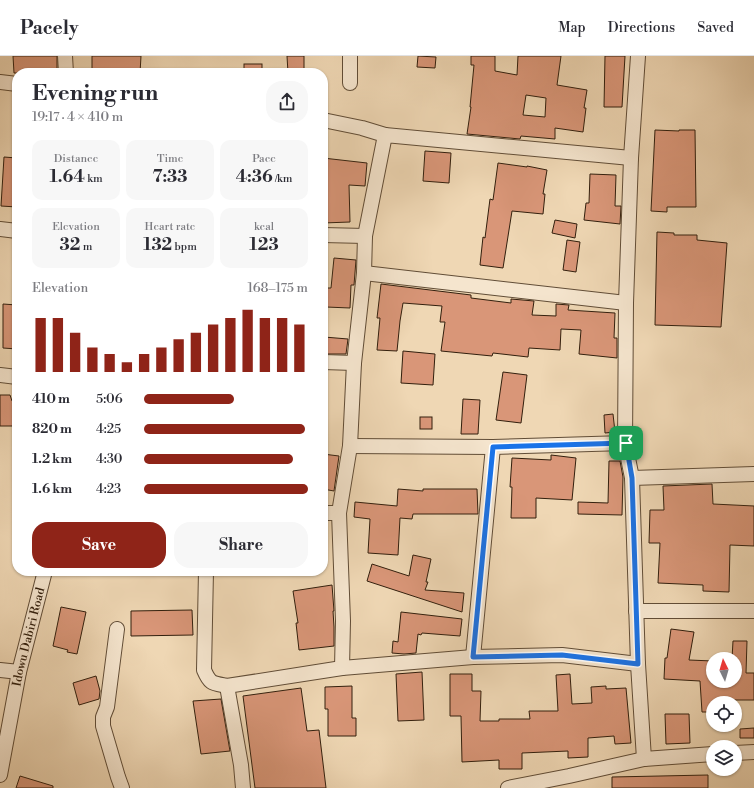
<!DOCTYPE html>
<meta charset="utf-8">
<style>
:root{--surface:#fff;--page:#f7f7f7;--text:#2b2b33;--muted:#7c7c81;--line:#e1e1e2;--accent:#8f2418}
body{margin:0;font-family:"Libre Bodoni",serif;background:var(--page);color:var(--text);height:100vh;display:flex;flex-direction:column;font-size:15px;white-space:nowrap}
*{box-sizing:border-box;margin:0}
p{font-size:13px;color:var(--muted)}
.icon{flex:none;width:22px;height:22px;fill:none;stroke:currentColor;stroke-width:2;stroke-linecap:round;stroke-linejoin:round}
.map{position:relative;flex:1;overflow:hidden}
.side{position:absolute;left:12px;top:12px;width:316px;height:508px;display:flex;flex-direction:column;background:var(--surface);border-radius:16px;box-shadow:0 1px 3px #0004}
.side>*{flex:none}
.needle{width:26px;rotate:355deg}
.buttons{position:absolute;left:706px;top:596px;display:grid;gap:8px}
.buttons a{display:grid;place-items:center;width:36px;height:36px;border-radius:50%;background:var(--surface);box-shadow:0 1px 3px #0004;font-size:20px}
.pin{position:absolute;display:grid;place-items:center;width:34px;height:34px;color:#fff;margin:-17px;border-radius:8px;box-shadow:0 2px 6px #0006}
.round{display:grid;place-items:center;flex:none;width:42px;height:42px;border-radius:16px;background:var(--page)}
.headline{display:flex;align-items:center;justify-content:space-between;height:68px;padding:0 20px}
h1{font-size:22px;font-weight:700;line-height:30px}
.figures{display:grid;grid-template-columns:repeat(3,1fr);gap:6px;height:68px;padding:4px 20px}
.figures div{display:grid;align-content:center;border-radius:10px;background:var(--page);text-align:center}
.figures b{font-size:17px;font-weight:700}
.figures small{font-size:11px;font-weight:400}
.figures p{font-size:11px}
.chart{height:112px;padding:8px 20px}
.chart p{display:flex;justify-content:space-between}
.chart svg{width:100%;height:72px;margin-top:4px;stroke:var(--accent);stroke-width:6}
.action{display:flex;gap:8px;margin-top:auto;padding:8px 20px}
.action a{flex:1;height:46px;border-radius:16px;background:var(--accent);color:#fff;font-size:16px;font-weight:700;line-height:46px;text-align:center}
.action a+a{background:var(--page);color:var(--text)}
ul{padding:0 20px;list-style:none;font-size:13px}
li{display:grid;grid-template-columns:64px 48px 1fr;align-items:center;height:30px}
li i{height:10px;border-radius:5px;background:var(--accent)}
header{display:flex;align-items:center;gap:24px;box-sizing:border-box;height:56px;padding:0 20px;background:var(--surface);border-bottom:1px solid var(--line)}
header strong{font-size:19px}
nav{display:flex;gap:22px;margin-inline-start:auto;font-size:14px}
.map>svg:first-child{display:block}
.building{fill:#d99678;stroke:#321f0d;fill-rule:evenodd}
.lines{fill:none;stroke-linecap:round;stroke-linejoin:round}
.minor-casing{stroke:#614d37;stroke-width:16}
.minor{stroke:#f5e5ce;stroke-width:14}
.route-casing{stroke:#fff;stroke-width:8}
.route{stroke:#1a73e8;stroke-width:5}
.labels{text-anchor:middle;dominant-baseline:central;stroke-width:3;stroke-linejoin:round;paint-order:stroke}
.street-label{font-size:12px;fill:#321f0d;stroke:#f5e5ce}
</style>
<header>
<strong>Pacely</strong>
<nav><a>Map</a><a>Directions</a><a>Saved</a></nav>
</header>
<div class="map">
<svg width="754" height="732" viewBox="0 0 754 732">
<rect width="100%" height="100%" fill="#efd7b4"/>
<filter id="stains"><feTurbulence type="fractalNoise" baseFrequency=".005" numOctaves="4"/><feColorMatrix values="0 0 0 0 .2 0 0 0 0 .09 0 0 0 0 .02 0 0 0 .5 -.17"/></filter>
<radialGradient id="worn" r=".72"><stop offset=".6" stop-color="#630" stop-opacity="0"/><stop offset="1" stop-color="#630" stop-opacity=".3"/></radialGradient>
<g class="building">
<polygon points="13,0 57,0 57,17 14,17"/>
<polygon points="92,0 141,0 140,17 92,17"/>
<polygon points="287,0 304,0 304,17 288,17"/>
<polygon points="418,0 436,1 435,12 417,11"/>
<path d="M471 0H495V15L517 19 518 0H561L557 29 587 34 584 52H586L583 76 555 72V83L521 80 520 83 467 78 471 51H470L474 9H471ZM526 39 546 42 545 61 523 59Z"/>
<polygon points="605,0 625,0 622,51 604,51"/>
<rect x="244" y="8" width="18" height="9"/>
<polygon points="655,74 679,75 679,74 695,74 696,151 667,151 667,156 651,155"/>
<polygon points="425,95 451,97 449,127 423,125"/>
<polygon points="4,101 17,102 17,151 1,150"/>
<polygon points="323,102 367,107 365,130 349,129 350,166 323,167"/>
<polygon points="498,107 527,111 527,110 547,114 543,138 545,138 543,158 512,155 503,212 480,209 483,181 485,182 490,143 493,144"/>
<polygon points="590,118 616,119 615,150 621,150 620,168 584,164 586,147 589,147"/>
<polygon points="555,164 577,168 575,182 552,177"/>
<polygon points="657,176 674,177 674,179 697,179 697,184 727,187 721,271 655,269"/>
<polygon points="567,184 580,186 576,216 563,214"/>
<polygon points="334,202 356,204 354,229 351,229 350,252 326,251 326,232 331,232"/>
<polygon points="381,228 471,239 471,242 511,247 511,243 534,245 532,259 556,260 556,248 569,249 568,254 615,257 614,282 617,282 617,302 579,298 581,274 561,273 560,294 529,292 528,301 493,297 492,300 441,295 445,266 440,266 442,250 403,247 400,265 397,295 377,294 380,262 377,262"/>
<polygon points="3,248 17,249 17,293 3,292"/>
<polygon points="324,281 348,283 346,298 323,298"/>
<polygon points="403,295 435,298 433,329 401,327"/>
<polygon points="503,316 527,319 521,367 496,364"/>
<polygon points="0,339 10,339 12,345 17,345 17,370 0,370"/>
<polygon points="463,343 480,344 478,378 461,378"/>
<polygon points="613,358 615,376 605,377 604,359"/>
<rect x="420" y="361" width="12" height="12"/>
<polygon points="323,398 339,400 334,435 323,433"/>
<polygon points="551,399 576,402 572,444 536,442 536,462 511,462 512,431 510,431 512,402 551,404"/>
<polygon points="609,405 620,405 623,421 622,459 578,458 578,446 608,447"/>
<polygon points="712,428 713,448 754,450 754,490 730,489 729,536 703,535 703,529 658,527 660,487 649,487 650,454 664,454 663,430"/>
<polygon points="398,433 423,435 423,433 477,433 478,458 413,458 412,463 400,462 398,499 368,497 370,463 354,461 355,446 397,450"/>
<polygon points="413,499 431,503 426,526 428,526 425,534 464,537 462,556 367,525 372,508 409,520"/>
<polygon points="332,529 334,555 333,555 334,571 334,590 299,594 296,567 298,567 293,535"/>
<polygon points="61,551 86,556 77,598 67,596 68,594 53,590"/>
<polygon points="192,554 193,579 131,580 131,555"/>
<polygon points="401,556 462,563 460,580 422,577 421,579 418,578 416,597 404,598 392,597 393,585 398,586"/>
<polygon points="671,573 694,576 689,604 713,605 713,625 735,625 735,603 732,603 733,585 747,585 746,617 754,617 754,644 725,644 725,647 713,647 713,656 702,656 700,625 664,623 665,602 667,602"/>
<polygon points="422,616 424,664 398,665 396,618"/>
<polygon points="450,618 472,618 472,635 481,635 480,665 499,665 499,663 530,663 529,655 558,655 556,619 570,618 572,648 592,647 591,631 606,630 606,633 626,632 631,687 615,688 614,680 588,682 588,701 568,702 568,695 522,697 522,713 499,713 499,704 462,706 461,660 450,660"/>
<polygon points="96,620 100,635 99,643 79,649 73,627"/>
<polygon points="352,630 352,662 356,662 356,680 328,680 328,653 325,653 325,631"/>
<polygon points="301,632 307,675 319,674 326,732 255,732 243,640"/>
<polygon points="221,643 230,695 201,698 193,645"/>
<polygon points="665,658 689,658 690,687 666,688"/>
<polygon points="754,672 754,682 740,682 740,673"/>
<polygon points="708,719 708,732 612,732 612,721"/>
<polygon points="20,720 53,730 53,732 16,732"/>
</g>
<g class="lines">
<g class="minor-casing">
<g id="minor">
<polyline points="65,0 66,17"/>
<polyline points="638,0 631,102 626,247 625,387 632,422 638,608 644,703"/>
<polyline points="0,26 17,28"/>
<polyline points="350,27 350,0"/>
<polyline points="323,64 362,72 385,79"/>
<polyline points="0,173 17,175"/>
<polyline points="323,179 365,180"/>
<polyline points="364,217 626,247"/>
<polyline points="323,306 354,307"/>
<polyline points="0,319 17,321"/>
<polyline points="350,390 493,391 625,387"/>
<polyline points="632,422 754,418"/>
<polyline points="323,457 339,457"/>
<path d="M206 515 204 614C210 628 212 627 227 630L342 612 473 601 562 599 638 608"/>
<polyline points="636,555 754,555"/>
<polyline points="117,573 107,651 103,661 103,670 118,721 122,732"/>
<polyline points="473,601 493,391"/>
<polyline points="342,612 343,565 339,457 350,390 354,307 364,217 365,180 385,79 631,102"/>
<polyline points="0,614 19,616"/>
<polyline points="227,630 241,709 243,732"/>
<polyline points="735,697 754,696"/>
<path id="s1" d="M0 719 19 616 45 515"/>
<polyline points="508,732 569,720 644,703 713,698"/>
</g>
</g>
<use href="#minor" class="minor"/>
</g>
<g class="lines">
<g class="route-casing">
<polygon id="route" points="626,387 632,422 638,608 562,599 473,601 493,391"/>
</g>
<use href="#route" class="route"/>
</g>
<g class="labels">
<g class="street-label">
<text stroke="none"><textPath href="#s1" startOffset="141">Idowu Dabiri Road</textPath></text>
</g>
</g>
<rect width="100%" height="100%" filter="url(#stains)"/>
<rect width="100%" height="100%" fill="url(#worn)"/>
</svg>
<div class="buttons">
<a><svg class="needle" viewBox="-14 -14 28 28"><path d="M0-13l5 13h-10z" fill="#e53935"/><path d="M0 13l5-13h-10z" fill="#7c7c81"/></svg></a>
<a><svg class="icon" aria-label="locate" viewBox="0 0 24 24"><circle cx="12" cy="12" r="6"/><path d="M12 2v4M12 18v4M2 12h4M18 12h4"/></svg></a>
<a><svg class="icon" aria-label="layers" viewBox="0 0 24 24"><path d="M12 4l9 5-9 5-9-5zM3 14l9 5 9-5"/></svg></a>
</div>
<div class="pin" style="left:626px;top:387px;background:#1e9e55"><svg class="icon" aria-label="arrive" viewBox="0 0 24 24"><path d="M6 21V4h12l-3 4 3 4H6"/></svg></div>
<section class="side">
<div class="headline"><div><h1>Evening run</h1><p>19:17 · 4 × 410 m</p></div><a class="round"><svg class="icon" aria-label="share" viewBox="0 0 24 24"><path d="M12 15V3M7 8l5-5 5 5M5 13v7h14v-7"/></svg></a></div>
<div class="figures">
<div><p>Distance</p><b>1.64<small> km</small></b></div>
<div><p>Time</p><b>7:33</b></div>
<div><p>Pace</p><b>4:36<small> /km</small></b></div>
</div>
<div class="figures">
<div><p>Elevation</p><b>32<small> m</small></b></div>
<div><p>Heart rate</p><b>132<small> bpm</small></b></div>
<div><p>kcal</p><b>123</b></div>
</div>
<div class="chart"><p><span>Elevation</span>168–175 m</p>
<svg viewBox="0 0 160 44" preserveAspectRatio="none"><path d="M5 44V11M15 44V11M25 44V20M35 44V29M45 44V33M55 44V38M65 44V33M75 44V29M85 44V24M95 44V20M105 44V15M115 44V11M125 44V6M135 44V11M145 44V11M155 44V15"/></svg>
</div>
<ul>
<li><b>410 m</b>5:06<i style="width:55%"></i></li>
<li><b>820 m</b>4:25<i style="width:98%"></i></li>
<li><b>1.2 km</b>4:30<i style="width:91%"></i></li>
<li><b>1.6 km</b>4:23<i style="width:100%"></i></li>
</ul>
<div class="action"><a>Save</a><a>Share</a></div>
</section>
</div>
